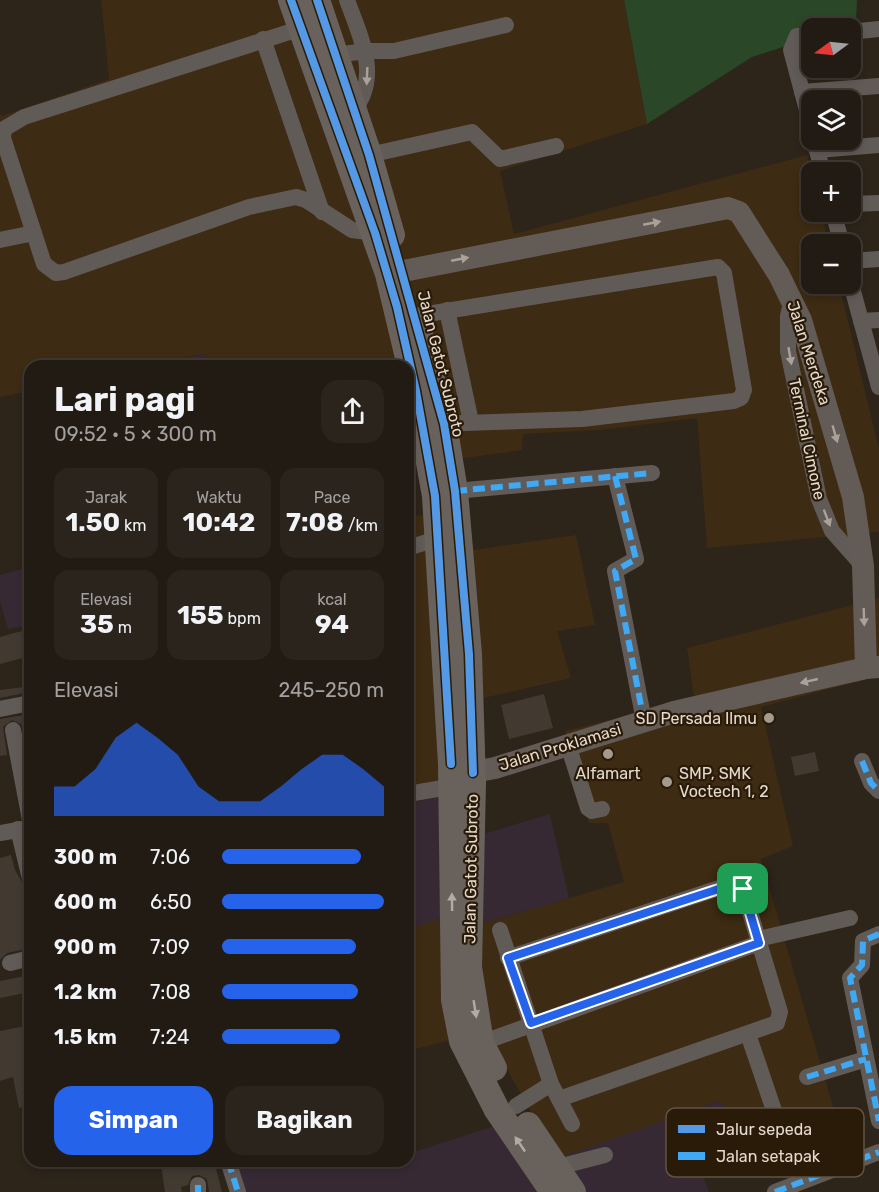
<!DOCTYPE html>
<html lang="id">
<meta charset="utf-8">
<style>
:root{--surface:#221b14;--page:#2a241d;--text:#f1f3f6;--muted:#a2a1a0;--line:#3f3934;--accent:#2563eb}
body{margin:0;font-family:Rubik,sans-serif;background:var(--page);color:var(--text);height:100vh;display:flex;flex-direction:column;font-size:22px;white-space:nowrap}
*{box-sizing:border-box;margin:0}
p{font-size:20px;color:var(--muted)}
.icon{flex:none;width:33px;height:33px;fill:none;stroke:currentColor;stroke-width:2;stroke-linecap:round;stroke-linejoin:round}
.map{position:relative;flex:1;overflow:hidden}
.drawer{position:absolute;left:24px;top:360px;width:390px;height:807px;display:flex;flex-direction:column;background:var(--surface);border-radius:18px;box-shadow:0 3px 9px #0003,0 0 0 2px var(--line)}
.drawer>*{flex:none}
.needle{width:39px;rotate:255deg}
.controls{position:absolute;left:801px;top:18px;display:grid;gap:12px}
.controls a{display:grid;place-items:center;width:60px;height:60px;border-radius:12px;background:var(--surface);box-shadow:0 3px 9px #0003,0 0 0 2px var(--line);font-size:30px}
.pin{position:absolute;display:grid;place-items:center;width:51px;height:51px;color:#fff;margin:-26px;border-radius:12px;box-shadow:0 3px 9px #0006}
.round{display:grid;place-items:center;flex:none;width:63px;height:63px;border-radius:18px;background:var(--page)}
.summary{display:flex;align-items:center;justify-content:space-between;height:102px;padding:0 30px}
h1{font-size:33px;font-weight:700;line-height:45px}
.stats{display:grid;grid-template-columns:repeat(3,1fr);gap:9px;height:102px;padding:6px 30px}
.stats div{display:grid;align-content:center;border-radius:15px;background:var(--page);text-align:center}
.stats b{font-size:26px;font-weight:700}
.stats small{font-size:16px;font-weight:400}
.stats p{font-size:16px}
.chart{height:168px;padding:12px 30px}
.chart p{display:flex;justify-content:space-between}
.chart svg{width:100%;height:108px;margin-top:6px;fill:var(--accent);opacity:.7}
.button{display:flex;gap:12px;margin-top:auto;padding:12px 30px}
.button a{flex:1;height:69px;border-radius:18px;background:var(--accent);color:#fff;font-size:24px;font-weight:700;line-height:69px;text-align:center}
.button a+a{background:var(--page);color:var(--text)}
ul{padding:0 30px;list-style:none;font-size:20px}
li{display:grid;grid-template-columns:96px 72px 1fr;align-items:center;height:45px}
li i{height:15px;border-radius:8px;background:var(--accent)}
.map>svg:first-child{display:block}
.built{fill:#3d2b13}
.industrial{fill:#372933}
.green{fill:#2a4728}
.building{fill:#423a31}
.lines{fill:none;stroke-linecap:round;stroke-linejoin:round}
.minor{stroke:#615b58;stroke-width:16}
.major{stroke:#635b56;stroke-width:22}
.highway{stroke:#69615b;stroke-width:26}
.quiet{stroke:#3fa9f5;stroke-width:6;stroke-dasharray:12 6;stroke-linecap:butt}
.cycleway-casing{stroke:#2a1b08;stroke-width:11}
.cycleway{stroke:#5399e6;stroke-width:8}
.oneway{fill:#aaa199}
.oneway2{fill:#b3aaa1}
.route-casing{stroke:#fff;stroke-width:12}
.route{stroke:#2563eb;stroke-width:8}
.poi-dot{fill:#a59a90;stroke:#2a1b08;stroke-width:2}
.labels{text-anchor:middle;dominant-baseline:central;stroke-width:4.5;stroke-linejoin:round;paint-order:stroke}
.street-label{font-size:16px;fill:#e5dacf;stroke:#2a1b08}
.poi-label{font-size:16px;fill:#e5dacf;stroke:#2a1b08;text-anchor:end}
.key{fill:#2a1b08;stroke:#625444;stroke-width:1.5}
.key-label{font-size:16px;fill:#e5dacf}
</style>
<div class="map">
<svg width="879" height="1192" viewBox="0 0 879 1192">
<rect width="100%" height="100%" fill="#2d241a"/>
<g class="built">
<polygon points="101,0 624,0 647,124 500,171 514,234 807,155 811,173 812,212 821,212 829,244 812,244 812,284 839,284 879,449 879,532 707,548 697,418 600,430 523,434 522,450 408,466 408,366 206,366 203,354 147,366 30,366 30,391 0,397 0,114 2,116 109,79"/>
<polygon points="468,505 473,550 576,535 595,625 557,631 571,678 479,699 485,834 456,842 450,795 408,803 408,518"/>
<polygon points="879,598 879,676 761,707 793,846 761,859 839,1127 770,1150 720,1101 558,1159 485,1031 408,1051 408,929 447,916 469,927 624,882 608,823 589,823 565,731 694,698 687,648"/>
</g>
<g class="industrial">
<polygon points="204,354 206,366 147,366"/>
<polygon points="30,567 30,625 8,629 0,601 0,575"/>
<polygon points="450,795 456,842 550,814 569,898 469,927 447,916 408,929 408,803"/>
<polygon points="720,1101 770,1150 702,1173 709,1192 244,1192 234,1161 363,1161 366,1168 387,1161 408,1161 408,1154 532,1114 558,1158"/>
</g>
<polygon class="green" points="624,0 857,0 856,23 840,28 812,28 811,38 752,57 647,124"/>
<g class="building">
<polygon points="22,631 25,644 30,642 30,656 0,664 0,637"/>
<polygon points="24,687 25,693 0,698 0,690"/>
<polygon points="544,694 553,728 509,739 501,705"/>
<polygon points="30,714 30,752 21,724 12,720 3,727 7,755 0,756 0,719"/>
<polygon points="815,752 819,771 795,776 791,757"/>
<polygon points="11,855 15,870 26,889 29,900 24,901 30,927 30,948 7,953 0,960 0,858"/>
<polygon points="30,975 30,992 0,998 0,981"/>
<polygon points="25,1026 30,1041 30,1105 19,1108 13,1077 0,1081 0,1031"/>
<polygon points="182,1161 214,1161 222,1192 209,1192 207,1179 199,1175 192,1176 188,1185 181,1187 182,1192 165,1192 161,1164"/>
</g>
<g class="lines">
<g class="minor">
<path d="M347 0C360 36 381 76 354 110"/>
<polyline points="302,28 24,117 4,129 3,138 44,264 56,273 64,272 249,207 296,197 306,200 352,230 375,233"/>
<polyline points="850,32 879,29"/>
<polyline points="812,35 797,36 791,50 812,129"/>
<polyline points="263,39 322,212"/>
<polyline points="335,55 366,51 394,51 506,25"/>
<polyline points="802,92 879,86"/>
<polyline points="814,140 823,172"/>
<polyline points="817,150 879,145"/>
<polyline points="369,155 472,132 500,159 556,146"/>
<polyline points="850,204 879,203"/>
<polyline points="833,212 842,244"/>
<polyline points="0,240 34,233"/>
<polyline points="850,261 879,259"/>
<polyline points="850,280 879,387"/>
<polyline points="792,298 788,316 788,351 819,499 832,531 863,566"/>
<polyline points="447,310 471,422"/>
<polyline points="415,316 718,267 724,273 744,390 741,398 734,401 582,419 434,424"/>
<polyline points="861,321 879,320"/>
<polyline points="615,476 636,559 615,571 644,721"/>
<polyline points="455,491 652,473"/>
<polyline points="408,548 436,539"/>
<polyline points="0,709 30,703"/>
<polyline points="13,730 30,820"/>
<polyline points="568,745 588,808 592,811 602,809"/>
<polyline points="862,761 871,783 879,791"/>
<polyline points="408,794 460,785"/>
<polyline points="18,829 30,879"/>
<polyline points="0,833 29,828"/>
<polyline points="500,930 551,1084 572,1124"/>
<polyline points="879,934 863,941 862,965 850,978 879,1121"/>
<polyline points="758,939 850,918"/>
<polyline points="508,958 731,884 737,883 743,889 780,1012 777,1023 559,1099"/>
<polyline points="10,963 30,958"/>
<polyline points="748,1034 782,1134"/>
<polyline points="481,1043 759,943"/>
<polyline points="807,1077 866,1059"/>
<polyline points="516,1106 551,1084"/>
<polyline points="228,1161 238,1192"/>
<polyline points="558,1167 605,1155"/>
<polyline points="198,1192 198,1185"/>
<polyline points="775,1192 879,1152"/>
</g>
<g class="major">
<polyline points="388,274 728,208 739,212 779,275 801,320 853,497 863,566 866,668"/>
<polyline points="457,775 495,768 674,712 866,668 879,667"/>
</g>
<g class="highway">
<polyline points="291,0 388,274 416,391 435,496 451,764 454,1000 462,1041 497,1110 553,1192"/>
<polyline points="317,0 369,155 392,235"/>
<polyline points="417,322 444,424 455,491 469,654 473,783 469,967 481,1043 494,1068"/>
<polyline points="528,1125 573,1192"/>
</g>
<g class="quiet">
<polyline points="615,476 636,559 615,571 644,721"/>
<polyline points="455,491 652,473"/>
<polyline points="862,761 871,783 879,791"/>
<polyline points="879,934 863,941 862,965 850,978 879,1121"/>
<polyline points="807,1077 866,1059"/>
<polyline points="228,1161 238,1192"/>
<polyline points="198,1192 198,1185"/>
<polyline points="775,1192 879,1152"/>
</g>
<g class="cycleway-casing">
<g id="cycleway">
<polyline points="291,0 375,233 397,307 416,391 435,496 451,764"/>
<polyline points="317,0 369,155 444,424 455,491 469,654 473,773"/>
</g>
</g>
<use href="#cycleway" class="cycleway"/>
</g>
<defs><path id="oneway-solid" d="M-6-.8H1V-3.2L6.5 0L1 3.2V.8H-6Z" transform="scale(1.5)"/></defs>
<g class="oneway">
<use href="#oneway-solid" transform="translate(367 76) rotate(92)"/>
<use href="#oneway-solid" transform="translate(652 223) rotate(-11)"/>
<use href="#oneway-solid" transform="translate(460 259) rotate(-11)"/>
<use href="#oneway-solid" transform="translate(790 356) rotate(80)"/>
<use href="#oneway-solid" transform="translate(835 434) rotate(74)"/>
<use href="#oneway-solid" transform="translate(827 518) rotate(69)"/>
<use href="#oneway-solid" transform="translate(864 617) rotate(88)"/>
<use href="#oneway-solid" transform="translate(809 681) rotate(167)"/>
</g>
<g class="oneway2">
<use href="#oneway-solid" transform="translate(452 902) rotate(-91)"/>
<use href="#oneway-solid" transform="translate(475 1009) rotate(81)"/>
<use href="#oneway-solid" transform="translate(520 1144) rotate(-124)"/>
</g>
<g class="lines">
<g class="route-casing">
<polygon id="route" points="737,883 743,889 759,943 531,1023 508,958"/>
</g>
<use href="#route" class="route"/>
</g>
<g class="poi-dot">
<circle cx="769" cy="718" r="6"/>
<circle cx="608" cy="754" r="6"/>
<circle cx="667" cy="782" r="6"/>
</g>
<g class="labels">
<g class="street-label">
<text transform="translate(809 353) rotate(72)">Jalan Merdeka</text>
<text transform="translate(441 364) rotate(76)">Jalan Gatot Subroto</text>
<text transform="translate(807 439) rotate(78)">Terminal Cimone</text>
<text transform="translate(560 747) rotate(-17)">Jalan Proklamasi</text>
<text transform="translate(471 869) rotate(-89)">Jalan Gatot Subroto</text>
</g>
<g class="poi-label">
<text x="757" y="718">SD Persada Ilmu</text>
<text x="608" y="773" text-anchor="middle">Alfamart</text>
<text x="679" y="773" text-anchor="start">SMP, SMK<tspan x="679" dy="18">Voctech 1, 2</tspan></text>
</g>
</g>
<rect x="666" y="1108" width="198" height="69" rx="9" class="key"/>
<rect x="678" y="1125" width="27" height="8" fill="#5399e6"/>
<rect x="678" y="1152" width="27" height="8" fill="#3fa9f5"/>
<g class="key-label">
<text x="716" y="1135">Jalur sepeda</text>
<text x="716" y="1162">Jalan setapak</text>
</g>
</svg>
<div class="controls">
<a><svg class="needle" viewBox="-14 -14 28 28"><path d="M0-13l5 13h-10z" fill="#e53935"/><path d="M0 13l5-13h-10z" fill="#a2a1a0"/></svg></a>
<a><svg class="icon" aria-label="layers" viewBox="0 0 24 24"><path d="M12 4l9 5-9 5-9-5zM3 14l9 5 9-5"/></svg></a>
<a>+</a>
<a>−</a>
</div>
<div class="pin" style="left:743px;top:889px;background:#1e9e55"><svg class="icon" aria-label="arrive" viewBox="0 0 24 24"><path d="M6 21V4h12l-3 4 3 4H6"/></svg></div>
<section class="drawer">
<div class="summary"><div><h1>Lari pagi</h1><p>09:52 · 5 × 300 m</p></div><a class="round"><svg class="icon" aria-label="share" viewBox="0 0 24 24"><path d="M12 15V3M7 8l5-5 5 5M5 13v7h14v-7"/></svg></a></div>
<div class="stats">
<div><p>Jarak</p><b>1.50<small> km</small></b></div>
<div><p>Waktu</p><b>10:42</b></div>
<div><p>Pace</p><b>7:08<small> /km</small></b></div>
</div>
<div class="stats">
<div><p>Elevasi</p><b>35<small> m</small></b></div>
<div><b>155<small> bpm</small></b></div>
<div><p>kcal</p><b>94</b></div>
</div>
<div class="chart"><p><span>Elevasi</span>245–250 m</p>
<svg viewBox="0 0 160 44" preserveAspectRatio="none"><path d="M0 44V32L10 32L20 25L30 12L40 6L50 12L60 19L70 32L80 38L90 38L100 38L110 32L120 25L130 19L140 19L150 25L160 32V44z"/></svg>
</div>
<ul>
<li><b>300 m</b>7:06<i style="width:86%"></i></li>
<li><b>600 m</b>6:50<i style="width:100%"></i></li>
<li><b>900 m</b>7:09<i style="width:83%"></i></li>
<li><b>1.2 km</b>7:08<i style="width:84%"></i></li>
<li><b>1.5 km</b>7:24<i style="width:73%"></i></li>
</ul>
<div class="button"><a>Simpan</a><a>Bagikan</a></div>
</section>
</div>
